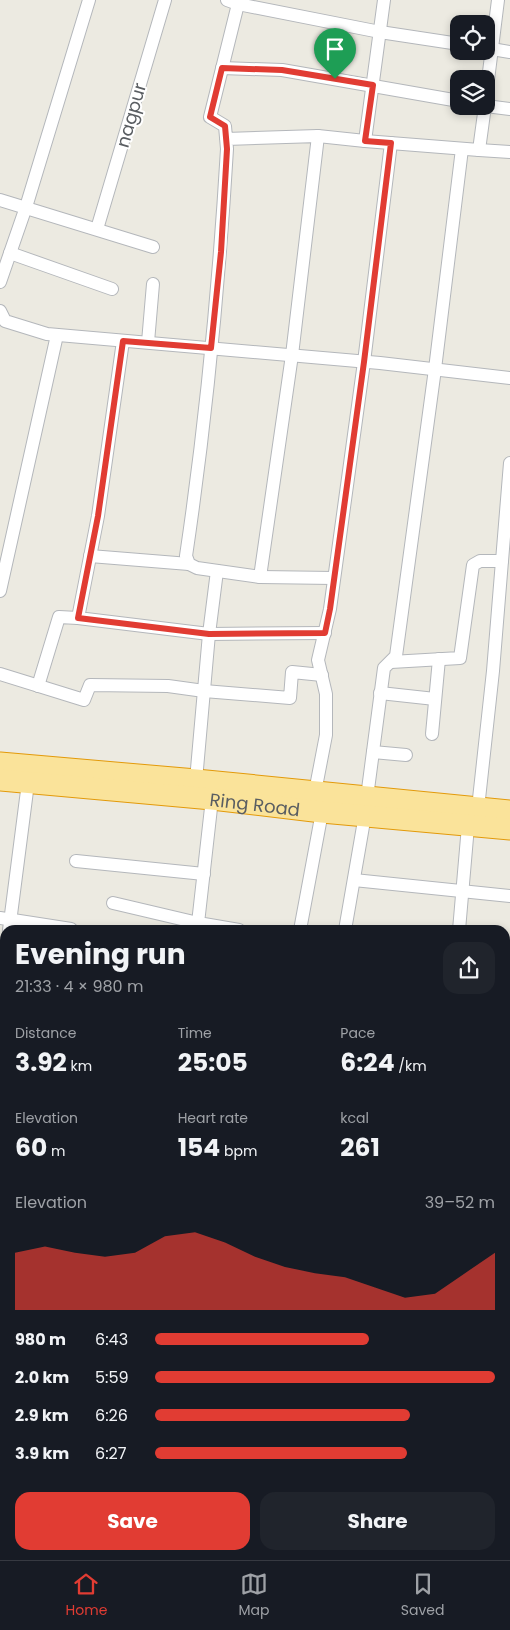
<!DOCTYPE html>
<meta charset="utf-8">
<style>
:root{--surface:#171b24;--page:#20242c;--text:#f1f3f6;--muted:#9ea1a6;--line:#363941;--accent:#e13c33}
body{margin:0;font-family:Poppins,sans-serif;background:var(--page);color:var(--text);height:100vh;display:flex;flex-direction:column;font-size:19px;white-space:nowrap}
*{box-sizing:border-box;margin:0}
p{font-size:16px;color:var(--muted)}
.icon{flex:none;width:28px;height:28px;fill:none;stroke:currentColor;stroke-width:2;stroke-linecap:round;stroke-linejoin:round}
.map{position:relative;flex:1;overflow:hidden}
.sheet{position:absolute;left:0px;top:925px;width:510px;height:635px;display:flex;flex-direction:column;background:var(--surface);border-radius:15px 15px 0 0;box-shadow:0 2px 8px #0003}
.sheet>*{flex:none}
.fabs{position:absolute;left:450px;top:15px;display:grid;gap:10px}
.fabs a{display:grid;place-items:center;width:45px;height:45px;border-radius:10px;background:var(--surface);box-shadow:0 2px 8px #0003;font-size:25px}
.pin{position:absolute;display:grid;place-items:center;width:42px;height:42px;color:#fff;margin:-51px -21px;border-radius:50% 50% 50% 0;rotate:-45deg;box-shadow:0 0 5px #0007}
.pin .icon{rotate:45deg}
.round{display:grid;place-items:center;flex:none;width:52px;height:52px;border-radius:15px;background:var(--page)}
.head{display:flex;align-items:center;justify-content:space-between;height:85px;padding:0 15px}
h1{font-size:28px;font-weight:700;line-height:38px}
.metrics{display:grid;grid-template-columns:repeat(3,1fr);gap:8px;height:85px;padding:5px 15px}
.metrics div{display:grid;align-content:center}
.metrics b{font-size:25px;font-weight:700}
.metrics small{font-size:14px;font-weight:400}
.metrics p{font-size:14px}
.chart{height:140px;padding:10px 15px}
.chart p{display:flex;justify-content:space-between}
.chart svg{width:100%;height:90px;margin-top:5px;fill:var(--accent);opacity:.7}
.cta{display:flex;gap:10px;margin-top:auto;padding:10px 15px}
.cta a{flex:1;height:58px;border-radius:15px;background:var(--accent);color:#fff;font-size:20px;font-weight:700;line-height:58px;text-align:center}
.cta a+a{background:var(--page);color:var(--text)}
ul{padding:0 15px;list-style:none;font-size:16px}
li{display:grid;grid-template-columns:80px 60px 1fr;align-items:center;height:38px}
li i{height:12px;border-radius:6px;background:var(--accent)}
.tab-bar{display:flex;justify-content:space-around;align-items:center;height:70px;border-top:1px solid var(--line);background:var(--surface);font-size:14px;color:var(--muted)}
.tab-bar a{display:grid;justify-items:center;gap:2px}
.tab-bar .on{color:var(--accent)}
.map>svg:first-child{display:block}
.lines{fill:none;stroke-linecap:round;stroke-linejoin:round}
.minor-casing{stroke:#b4b7bb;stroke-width:14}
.trunk-casing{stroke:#e39a0a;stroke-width:23}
.minor{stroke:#fff;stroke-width:12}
.trunk{stroke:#fae39a;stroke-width:21}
.route-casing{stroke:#fff;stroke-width:10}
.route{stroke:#e13c33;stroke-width:6}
.labels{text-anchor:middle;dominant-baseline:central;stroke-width:4;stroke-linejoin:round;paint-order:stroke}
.street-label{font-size:18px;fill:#5a5e62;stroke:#fff}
</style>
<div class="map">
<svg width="510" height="1560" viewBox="0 0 510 1560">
<rect width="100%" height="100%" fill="#eceae1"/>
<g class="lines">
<g class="minor-casing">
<g id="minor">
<polyline points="227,0 238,4 380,32 459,44"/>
<polyline points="486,48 510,52"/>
<polyline points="222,68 282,70 459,101"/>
<polyline points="486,96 498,0"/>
<polyline points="486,106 510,109"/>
<polyline points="318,136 365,141 384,0"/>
<path d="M226 139 318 136 292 355 260 577 197 568 189 564 186 556C206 421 219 285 227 149L225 126 210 117 239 0"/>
<polyline points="365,141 479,150 485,106"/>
<polyline points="479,150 510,152"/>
<polyline points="0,200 153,247"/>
<polyline points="97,229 165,0"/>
<polyline points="10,253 112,289"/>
<polyline points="0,282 26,207 89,0"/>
<polyline points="0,311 5,321 47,334 380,363 510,378"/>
<polyline points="123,341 98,516 78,618 209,634 217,571"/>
<polyline points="148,342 153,284"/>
<polyline points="90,556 189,564"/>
<polyline points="260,577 334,578"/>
<polyline points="0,591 57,335"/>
<polyline points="391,662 460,658 473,565 480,561 502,561"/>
<polyline points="0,674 84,700 90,685 168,686 204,691 290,698 292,672 322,675"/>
<polyline points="38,686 59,617 78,618"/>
<polyline points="380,693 435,699"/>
<polyline points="432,734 439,659"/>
<polyline points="373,752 406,755"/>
<polyline points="196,780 209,634 325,633"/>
<polyline points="315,792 326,735 326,694 318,660 330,609 364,362 391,143"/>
<polyline points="367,797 384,668 396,656 435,369 462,149"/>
<polyline points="212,799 198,923 239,930"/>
<polyline points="478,808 493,671 510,463"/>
<polyline points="76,861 204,874"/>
<polyline points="354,880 510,896"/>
<polyline points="113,903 198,923"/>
<polyline points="0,918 71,929"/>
<polyline points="9,930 28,783"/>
<polyline points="300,930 322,812"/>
<polyline points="345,930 365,815"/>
<polyline points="459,930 468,826"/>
<polyline points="505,964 510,964"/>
<polyline points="0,992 5,958"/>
<polyline points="0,1031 5,1031"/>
<polyline points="505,1035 510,1037"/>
<polyline points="0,1094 5,1095"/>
<polyline points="505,1105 510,1090"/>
<polyline points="0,1135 5,1136"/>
<polyline points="0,1313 5,1286"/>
<polyline points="505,1330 510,1332"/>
<polyline points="505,1371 510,1352"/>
<polyline points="505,1499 510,1500"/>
<polyline points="505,1548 510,1549"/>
<polyline points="116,1555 125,1557"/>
<polyline points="414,1555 428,1560"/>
<polyline points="64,1560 65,1555"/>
<polyline points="155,1560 156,1555"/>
<polyline points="218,1560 219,1555"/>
<polyline points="331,1560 332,1555"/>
<polyline points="383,1560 384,1555"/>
<polyline points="457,1560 458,1555"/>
</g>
</g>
<g class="trunk-casing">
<g id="trunk">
<polyline points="0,763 196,780 510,811"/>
<path id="s1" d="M0 780 212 799 322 812 510 829"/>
</g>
</g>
<use href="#minor" class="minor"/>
<use href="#trunk" class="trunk"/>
</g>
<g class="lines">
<g class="route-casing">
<polygon id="route" points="222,68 282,70 373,85 365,141 391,143 364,362 330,609 325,633 209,634 78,618 98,516 123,341 211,348 221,252 227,149 225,126 210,117"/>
</g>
<use href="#route" class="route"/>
</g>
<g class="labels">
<g class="street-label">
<text transform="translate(131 115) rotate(-74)">nagpur</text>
<text stroke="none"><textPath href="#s1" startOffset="256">Ring Road</textPath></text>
</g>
</g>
</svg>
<div class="fabs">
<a><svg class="icon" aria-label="locate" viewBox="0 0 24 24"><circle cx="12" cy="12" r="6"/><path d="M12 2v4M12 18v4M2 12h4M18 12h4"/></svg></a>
<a><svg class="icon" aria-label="layers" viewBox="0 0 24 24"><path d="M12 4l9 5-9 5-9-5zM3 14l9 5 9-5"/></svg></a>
</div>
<div class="pin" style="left:335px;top:79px;background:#1e9e55"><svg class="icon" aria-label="arrive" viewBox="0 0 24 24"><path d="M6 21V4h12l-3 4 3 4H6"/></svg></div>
<section class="sheet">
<div class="head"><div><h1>Evening run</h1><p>21:33 · 4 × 980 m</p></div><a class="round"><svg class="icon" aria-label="share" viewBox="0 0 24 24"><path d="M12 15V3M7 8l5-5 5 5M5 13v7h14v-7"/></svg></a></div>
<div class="metrics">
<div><p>Distance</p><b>3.92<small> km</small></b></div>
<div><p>Time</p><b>25:05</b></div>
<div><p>Pace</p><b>6:24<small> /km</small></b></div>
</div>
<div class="metrics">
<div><p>Elevation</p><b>60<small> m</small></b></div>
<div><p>Heart rate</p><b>154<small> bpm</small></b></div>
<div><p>kcal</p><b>261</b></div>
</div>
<div class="chart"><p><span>Elevation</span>39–52 m</p>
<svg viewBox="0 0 160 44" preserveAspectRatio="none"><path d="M0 44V16L10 13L20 16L30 18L40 16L50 8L60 6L70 11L80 18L90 23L100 26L110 28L120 33L130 38L140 36L150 26L160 16V44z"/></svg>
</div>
<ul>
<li><b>980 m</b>6:43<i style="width:63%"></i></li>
<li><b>2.0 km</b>5:59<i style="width:100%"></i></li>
<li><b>2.9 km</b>6:26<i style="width:75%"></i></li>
<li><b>3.9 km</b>6:27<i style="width:74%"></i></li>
</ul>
<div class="cta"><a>Save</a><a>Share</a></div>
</section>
</div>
<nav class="tab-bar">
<a class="on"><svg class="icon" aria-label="home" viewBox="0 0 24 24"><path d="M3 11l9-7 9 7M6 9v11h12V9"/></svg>Home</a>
<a><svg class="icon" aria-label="map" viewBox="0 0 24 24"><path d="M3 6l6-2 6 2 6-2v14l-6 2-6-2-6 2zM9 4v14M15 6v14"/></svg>Map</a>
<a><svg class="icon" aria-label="saved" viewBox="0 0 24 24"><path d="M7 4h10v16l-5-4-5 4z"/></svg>Saved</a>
</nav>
